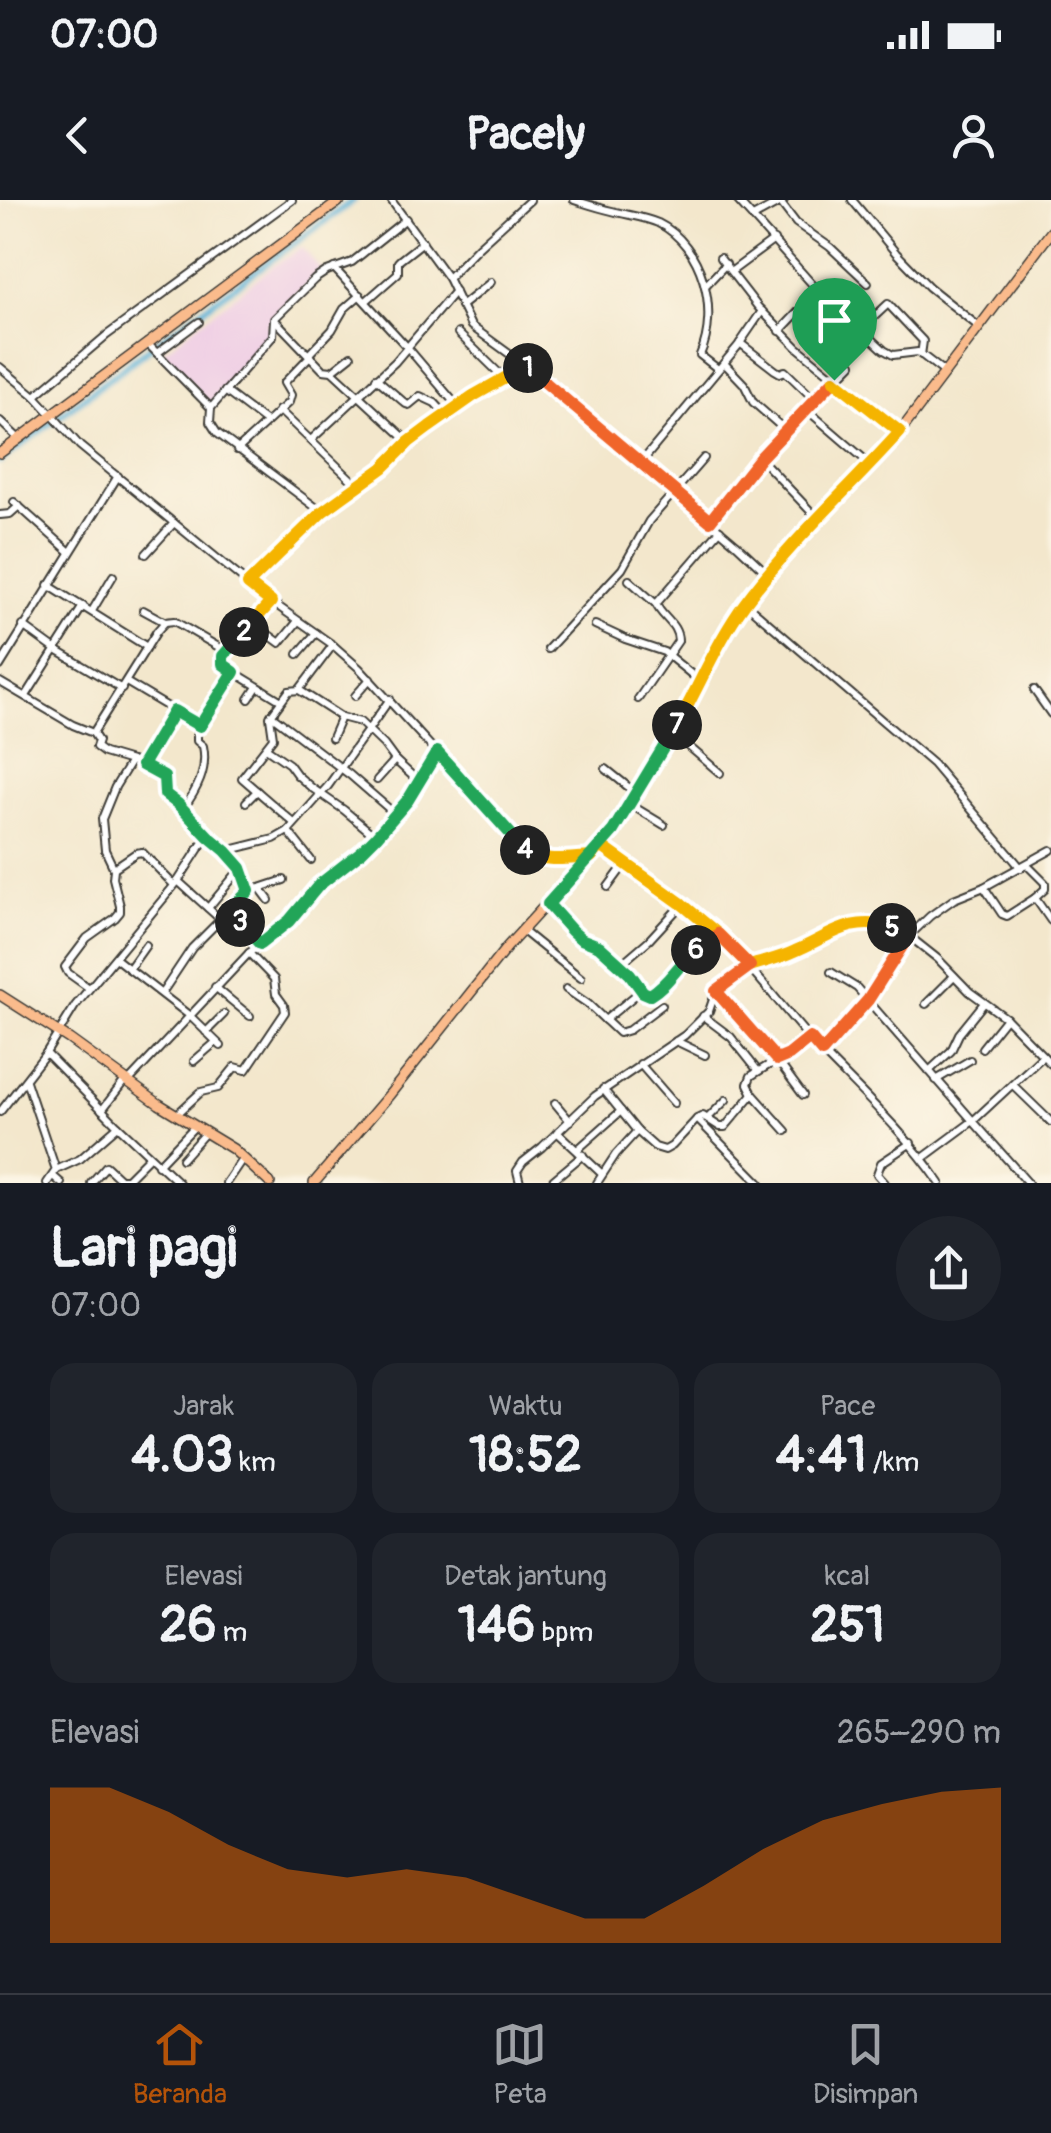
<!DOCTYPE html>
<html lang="id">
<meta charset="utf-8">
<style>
:root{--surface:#171b24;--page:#20242c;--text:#f1f3f6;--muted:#9ea1a6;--line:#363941;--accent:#b45309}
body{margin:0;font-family:Pangolin,sans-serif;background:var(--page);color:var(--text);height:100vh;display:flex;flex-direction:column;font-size:38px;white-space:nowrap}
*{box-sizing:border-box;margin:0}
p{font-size:32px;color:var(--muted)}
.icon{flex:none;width:55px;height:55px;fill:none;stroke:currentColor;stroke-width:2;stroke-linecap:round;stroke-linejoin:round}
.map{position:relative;height:983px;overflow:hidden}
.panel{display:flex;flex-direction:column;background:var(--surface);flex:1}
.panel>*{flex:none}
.pin{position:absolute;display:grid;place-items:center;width:85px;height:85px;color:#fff;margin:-102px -42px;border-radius:50% 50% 50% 0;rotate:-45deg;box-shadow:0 0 10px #0007}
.pin .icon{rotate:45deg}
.km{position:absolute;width:50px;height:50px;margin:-25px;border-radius:50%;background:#222;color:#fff;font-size:28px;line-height:50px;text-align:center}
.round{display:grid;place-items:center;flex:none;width:105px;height:105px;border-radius:52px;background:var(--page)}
.headline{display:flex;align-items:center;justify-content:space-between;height:170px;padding:0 50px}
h1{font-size:55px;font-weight:700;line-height:75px}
.stats{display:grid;grid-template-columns:repeat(3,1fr);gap:15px;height:170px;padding:10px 50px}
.stats div{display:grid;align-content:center;border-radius:25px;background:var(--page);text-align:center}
.stats b{font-size:50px;font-weight:700}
.stats small{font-size:28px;font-weight:400}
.stats p{font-size:28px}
.chart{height:280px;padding:20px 50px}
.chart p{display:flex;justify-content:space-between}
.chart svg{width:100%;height:180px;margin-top:10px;fill:var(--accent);opacity:.7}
.status{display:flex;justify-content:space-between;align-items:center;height:70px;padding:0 50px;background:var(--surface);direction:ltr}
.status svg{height:28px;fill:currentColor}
header{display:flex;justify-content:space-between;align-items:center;height:130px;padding:0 50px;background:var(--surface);font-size:45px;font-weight:700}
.tabs{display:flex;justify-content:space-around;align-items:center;height:140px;border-top:2px solid var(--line);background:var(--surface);font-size:28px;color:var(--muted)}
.tabs a{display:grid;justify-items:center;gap:5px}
.tabs .active{color:var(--accent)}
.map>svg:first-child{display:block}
.built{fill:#f0d0e5}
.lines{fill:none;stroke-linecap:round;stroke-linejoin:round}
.canal{stroke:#5bb4d9;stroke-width:6}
.minor-casing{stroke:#3c3a36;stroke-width:10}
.major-casing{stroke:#3c3a36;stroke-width:12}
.minor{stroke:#fff;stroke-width:6}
.major{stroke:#fabb8c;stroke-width:9}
.split-1-casing{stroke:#fff;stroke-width:20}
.split-2-casing{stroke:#fff;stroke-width:20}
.split-3-casing{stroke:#fff;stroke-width:20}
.split-4-casing{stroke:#fff;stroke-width:20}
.split-5-casing{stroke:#fff;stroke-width:20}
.split-6-casing{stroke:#fff;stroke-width:20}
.split-7-casing{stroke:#fff;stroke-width:20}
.split-8-casing{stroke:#fff;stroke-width:20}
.split-1{stroke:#f0652b;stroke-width:12}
.split-2{stroke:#f5b400;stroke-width:12}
.split-3{stroke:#22a559;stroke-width:12}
.split-4{stroke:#22a559;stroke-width:12}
.split-5{stroke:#f5b400;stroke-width:12}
.split-6{stroke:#f0652b;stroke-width:12}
.split-7{stroke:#22a559;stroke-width:12}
.split-8{stroke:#f5b400;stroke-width:12}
</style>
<div class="status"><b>07:00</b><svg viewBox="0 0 49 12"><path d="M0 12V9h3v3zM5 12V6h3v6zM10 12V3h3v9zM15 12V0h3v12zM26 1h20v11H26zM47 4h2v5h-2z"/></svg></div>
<header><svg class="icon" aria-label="back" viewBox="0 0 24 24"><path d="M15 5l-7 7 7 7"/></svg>Pacely<svg class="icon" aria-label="person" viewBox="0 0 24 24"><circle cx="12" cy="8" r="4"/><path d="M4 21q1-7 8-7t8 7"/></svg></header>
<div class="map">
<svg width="1051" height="983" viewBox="0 0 1051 983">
<rect width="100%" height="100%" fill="#fcf5e5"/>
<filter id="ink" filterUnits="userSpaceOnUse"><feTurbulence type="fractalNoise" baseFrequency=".01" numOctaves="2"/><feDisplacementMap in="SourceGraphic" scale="20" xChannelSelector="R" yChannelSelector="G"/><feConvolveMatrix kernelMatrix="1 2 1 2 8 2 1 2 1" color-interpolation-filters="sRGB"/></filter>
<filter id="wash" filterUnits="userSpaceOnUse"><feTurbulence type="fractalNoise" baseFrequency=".0048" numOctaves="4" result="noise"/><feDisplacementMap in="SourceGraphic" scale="40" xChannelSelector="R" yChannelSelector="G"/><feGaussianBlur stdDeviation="2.25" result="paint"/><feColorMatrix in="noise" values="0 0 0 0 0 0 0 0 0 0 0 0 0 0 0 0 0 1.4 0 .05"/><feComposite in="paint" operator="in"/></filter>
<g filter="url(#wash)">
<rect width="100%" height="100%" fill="#f3e7cc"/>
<polygon class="built" points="302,47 322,71 267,125 272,132 271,135 211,206 161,153 273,66"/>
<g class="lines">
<polyline class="canal" points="0,261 148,149 354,0"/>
</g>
</g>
<g filter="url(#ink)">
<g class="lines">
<g class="minor-casing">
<g id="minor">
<polyline points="391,0 448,78 471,126 526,166 736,344 768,374"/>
<path d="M574 0C587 4 599 8 612 11 627 15 644 17 658 23 703 45 720 111 700 155L718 169"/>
<polyline points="737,0 812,84 884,150 893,155 918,152 944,172"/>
<polyline points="852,0 896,53 929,87 978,126"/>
<polyline points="780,2 796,23 830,47 868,83"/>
<polyline points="753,17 784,0"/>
<polyline points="720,58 758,107 797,147 900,232"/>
<polyline points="334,68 408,148 458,207"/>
<polyline points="732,71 774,40"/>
<polyline points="448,78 478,47 530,0"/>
<polyline points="705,86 726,64"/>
<polyline points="366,101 398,73 398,62 400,60 423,42"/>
<polyline points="461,106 491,82"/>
<polyline points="275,120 323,170 332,171 409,242"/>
<polyline points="860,130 888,104 923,141 921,155"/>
<polyline points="780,131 818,91"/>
<polyline points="458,133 505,179"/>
<polyline points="147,143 211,208"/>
<polyline points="740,143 775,170 780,173 785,171 815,200"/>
<polyline points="157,153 199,122"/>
<polyline points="309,154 332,130 344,109 360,95"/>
<polyline points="724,163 744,184 753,202 786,231"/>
<polyline points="0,167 35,196 80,246 262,395 333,445 359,468 527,651 546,659 590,657"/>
<polyline points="332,171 351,156"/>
<polyline points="376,178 406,204 409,205 420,196 435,203 446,215"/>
<polyline points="225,191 266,222"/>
<polyline points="35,196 107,135 292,0"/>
<polyline points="806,209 870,264"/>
<polyline points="279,210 357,285"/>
<polyline points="0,221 19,239"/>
<polyline points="312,239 395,162 455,91"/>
<polyline points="237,250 289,202 291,195 284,183 310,156"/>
<polyline points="640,264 738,146 762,111"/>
<polyline points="14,302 70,352"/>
<polyline points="322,312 217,233 210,222 211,208 273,136 274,119 315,79 327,71 352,62 406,19"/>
<polyline points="0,315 10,314 19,306"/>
<polyline points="817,318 760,258 852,164"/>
<polyline points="710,321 760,258"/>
<polyline points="146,354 174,323"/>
<polyline points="629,380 656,404"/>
<polyline points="248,384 322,312 383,269 409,242 468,199 526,166"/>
<polyline points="48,385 147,447"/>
<polyline points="745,403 933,564 1021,668"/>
<polyline points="143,410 165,422"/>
<polyline points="92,411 113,376"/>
<polyline points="253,423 280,443 298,421"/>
<polyline points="595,425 625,439 664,452 701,482"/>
<polyline points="23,426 56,450 122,489"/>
<polyline points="548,449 622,369 649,321 704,258"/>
<polyline points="298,454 316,433"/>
<polyline points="0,466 118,276"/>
<polyline points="234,472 280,500"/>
<polyline points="0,482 73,525 93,533 98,541 96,547 104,553 131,561 115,587 102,619 105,650 114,669 113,678 120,706 120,712 115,718 87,738 65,767 68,773 89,788"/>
<polyline points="126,482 200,526"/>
<polyline points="299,490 341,517 360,522 384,545 395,560 418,581"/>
<polyline points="1034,490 1051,514"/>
<polyline points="26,496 83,406"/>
<polyline points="355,496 370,479"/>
<polyline points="249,499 257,487"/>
<path d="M638 499 678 441C678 424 662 418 656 404L720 330"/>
<polyline points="271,515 350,575 395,614"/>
<polyline points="93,533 157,431 165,422 174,421 227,452"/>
<polyline points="673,533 720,573"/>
<polyline points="332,538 341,517"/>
<polyline points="266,548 289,564 297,575 312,588 344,610 376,637"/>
<polyline points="131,561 142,565 173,511"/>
<polyline points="142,565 165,577 165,594 178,603 207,636 226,651 274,639 288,631 328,586 390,499"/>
<polyline points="606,569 637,594"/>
<polyline points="377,580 395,560"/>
<polyline points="246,602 257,591"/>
<polyline points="631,605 664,625"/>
<path d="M183 609C197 590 208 570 203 546L197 541V531L234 472 223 464V456L271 402"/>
<polyline points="294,623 242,578 273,538 270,517 289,491 299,490 333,445"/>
<polyline points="288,631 311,660"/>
<path d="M601 646C640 675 681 700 717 733 756 770 786 814 823 853 864 895 907 935 940 983"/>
<polyline points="226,651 241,668 249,689 230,710 260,744"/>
<polyline points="1027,665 1045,683 1045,689 1035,698 1051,721"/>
<polyline points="114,668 136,653 142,652 174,685"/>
<polyline points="178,681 220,719 231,733"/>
<polyline points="608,687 625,664"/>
<polyline points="984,687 1002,714 1007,716 1035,698"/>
<polyline points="260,688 269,700"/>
<polyline points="248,692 284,680"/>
<polyline points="548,704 581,739 596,743 621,764 636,779 643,792"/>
<polyline points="208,708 241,668"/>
<polyline points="523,731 581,778"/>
<polyline points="115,758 190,816 221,846"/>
<polyline points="621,764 649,740 682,704"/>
<polyline points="129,769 146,745"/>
<polyline points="831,772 857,788 973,921 923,958"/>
<polyline points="215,787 250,816"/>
<polyline points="566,789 588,804 619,833 629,830 662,805"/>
<polyline points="717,792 777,860 751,876 748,884 753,894 786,931"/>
<polyline points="162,793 192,748 230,710"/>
<polyline points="926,804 954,776"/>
<polyline points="703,816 731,837 758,871"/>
<path d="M605 820 638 793C670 795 669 773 690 754 698 747 708 741 718 734"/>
<polyline points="206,832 224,814"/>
<polyline points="676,841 705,855"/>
<polyline points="982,848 1006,818"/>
<polyline points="822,852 868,800 908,737 930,716 954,699 984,687 1051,650"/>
<polyline points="46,853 118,926 179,983"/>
<polyline points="194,861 216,842"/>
<polyline points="640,864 674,903"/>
<polyline points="929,871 951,851 959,834 984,803"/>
<polyline points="936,880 970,860"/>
<polyline points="26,881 56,970 47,983"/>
<polyline points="128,882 249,753 282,728 319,685 361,652 376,637 408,600 437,551"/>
<polyline points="1013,885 1051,922"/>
<polyline points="603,889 637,931"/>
<polyline points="803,895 777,860 789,855 809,838"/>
<polyline points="555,903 570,921"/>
<polyline points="102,910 126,879"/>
<polyline points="0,912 46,853 75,806 178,681 207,636"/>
<polyline points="176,915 201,892 218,888 235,867 246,870 285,812 284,805 276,794 274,779 249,753"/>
<polyline points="708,918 726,900"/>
<polyline points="697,919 703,916 720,927 725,927 753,894"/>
<polyline points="557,932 601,973"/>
<polyline points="577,950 621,911"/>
<polyline points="182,959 205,933"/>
<polyline points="158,965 195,926"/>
<polyline points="56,970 80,959 118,926"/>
<polyline points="53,976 61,983"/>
<polyline points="127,979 149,957"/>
<polyline points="553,980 583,955"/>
<polyline points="91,983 106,966 120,979 127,979 130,983"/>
<polyline points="226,983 243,958"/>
<polyline points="520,983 517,971 523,962 542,947 595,896 685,835 709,811 716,791 736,774 749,766 798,750 831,732 859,723 887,726 914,740 938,759 970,792 1006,818 1051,864"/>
<polyline points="597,983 616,954 637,931 655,947 665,950 672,946 697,919 760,983"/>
<polyline points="885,983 877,974 881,963 911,943"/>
<polyline points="1028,983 973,921 1043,856"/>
</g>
</g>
<g class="major-casing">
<g id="major">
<polyline points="0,253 341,0"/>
<polyline points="0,795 69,839 159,904 233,949 270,983"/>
<polyline points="314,983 390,894 507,747 613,631 631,605 701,482 723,435 745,403 822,312 863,272 900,232 1051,32"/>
</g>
</g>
<use href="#minor" class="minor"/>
<use href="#major" class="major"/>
</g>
</g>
<g class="lines" filter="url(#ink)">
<g class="split-1-casing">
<polyline id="split-1" points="528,168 710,321 760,258 834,180"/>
</g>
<g class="split-2-casing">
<polyline id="split-2" points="244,432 271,402 248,384 322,312 383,268 409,242 429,227 473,196 526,166 528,168"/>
</g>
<g class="split-3-casing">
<polyline id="split-3" points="240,722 230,710 249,691 241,668 226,651 208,636 178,604 165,594 164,577 142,565 174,511 200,526 234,472 223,464 223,456 244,432"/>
</g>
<g class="split-4-casing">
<polyline id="split-4" points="240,722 260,744 289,721 319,685 361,652 376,637 408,600 437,552 525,650"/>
</g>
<g class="split-5-casing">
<path id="split-5" d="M525 650C544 664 568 658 591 657L601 646 682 704 718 734 750 766C765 761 781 758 795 751 831 736 850 715 892 728"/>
</g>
<g class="split-6-casing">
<polyline id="split-6" points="696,750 718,734 750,766 716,791 777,860 789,855 810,838 822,852 868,800 908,737 892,728"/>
</g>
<g class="split-7-casing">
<path id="split-7" d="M677 525 613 631 548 704 572 731 581 739 599 746 630 774 643 792 650 795C669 784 678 764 696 750"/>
</g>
<g class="split-8-casing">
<path id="split-8" d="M677 525C700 485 717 441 745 403 791 341 849 289 900 232L834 180"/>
</g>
<use href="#split-1" class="split-1"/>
<use href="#split-2" class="split-2"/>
<use href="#split-3" class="split-3"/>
<use href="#split-4" class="split-4"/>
<use href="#split-5" class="split-5"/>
<use href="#split-6" class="split-6"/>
<use href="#split-7" class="split-7"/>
<use href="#split-8" class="split-8"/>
</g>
</svg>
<div class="pin" style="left:834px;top:180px;background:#1e9e55"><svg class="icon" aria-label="arrive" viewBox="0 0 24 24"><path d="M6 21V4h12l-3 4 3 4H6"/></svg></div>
<b class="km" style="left:528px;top:168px">1</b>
<b class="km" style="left:244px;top:432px">2</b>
<b class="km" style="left:240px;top:722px">3</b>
<b class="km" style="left:525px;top:650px">4</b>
<b class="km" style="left:892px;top:728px">5</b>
<b class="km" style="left:696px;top:750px">6</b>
<b class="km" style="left:677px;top:525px">7</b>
</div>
<section class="panel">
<div class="headline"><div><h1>Lari pagi</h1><p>07:00</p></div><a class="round"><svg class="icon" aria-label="share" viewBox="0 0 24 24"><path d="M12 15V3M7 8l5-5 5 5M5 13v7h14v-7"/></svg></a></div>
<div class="stats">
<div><p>Jarak</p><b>4.03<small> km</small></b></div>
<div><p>Waktu</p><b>18:52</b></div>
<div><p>Pace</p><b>4:41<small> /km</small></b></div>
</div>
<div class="stats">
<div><p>Elevasi</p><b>26<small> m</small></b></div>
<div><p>Detak jantung</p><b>146<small> bpm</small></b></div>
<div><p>kcal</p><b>251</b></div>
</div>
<div class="chart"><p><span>Elevasi</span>265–290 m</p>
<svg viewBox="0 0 160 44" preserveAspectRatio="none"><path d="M0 44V6L10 6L20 12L30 20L40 26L50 28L60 26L70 28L80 33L90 38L100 38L110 30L120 21L130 14L140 10L150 7L160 6V44z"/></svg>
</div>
</section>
<nav class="tabs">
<a class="active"><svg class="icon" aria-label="home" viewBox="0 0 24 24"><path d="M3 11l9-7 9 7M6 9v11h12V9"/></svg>Beranda</a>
<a><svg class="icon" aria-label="map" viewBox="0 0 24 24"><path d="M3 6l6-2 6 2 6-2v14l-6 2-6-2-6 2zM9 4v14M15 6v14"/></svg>Peta</a>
<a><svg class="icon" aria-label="saved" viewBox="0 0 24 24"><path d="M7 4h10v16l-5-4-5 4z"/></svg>Disimpan</a>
</nav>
